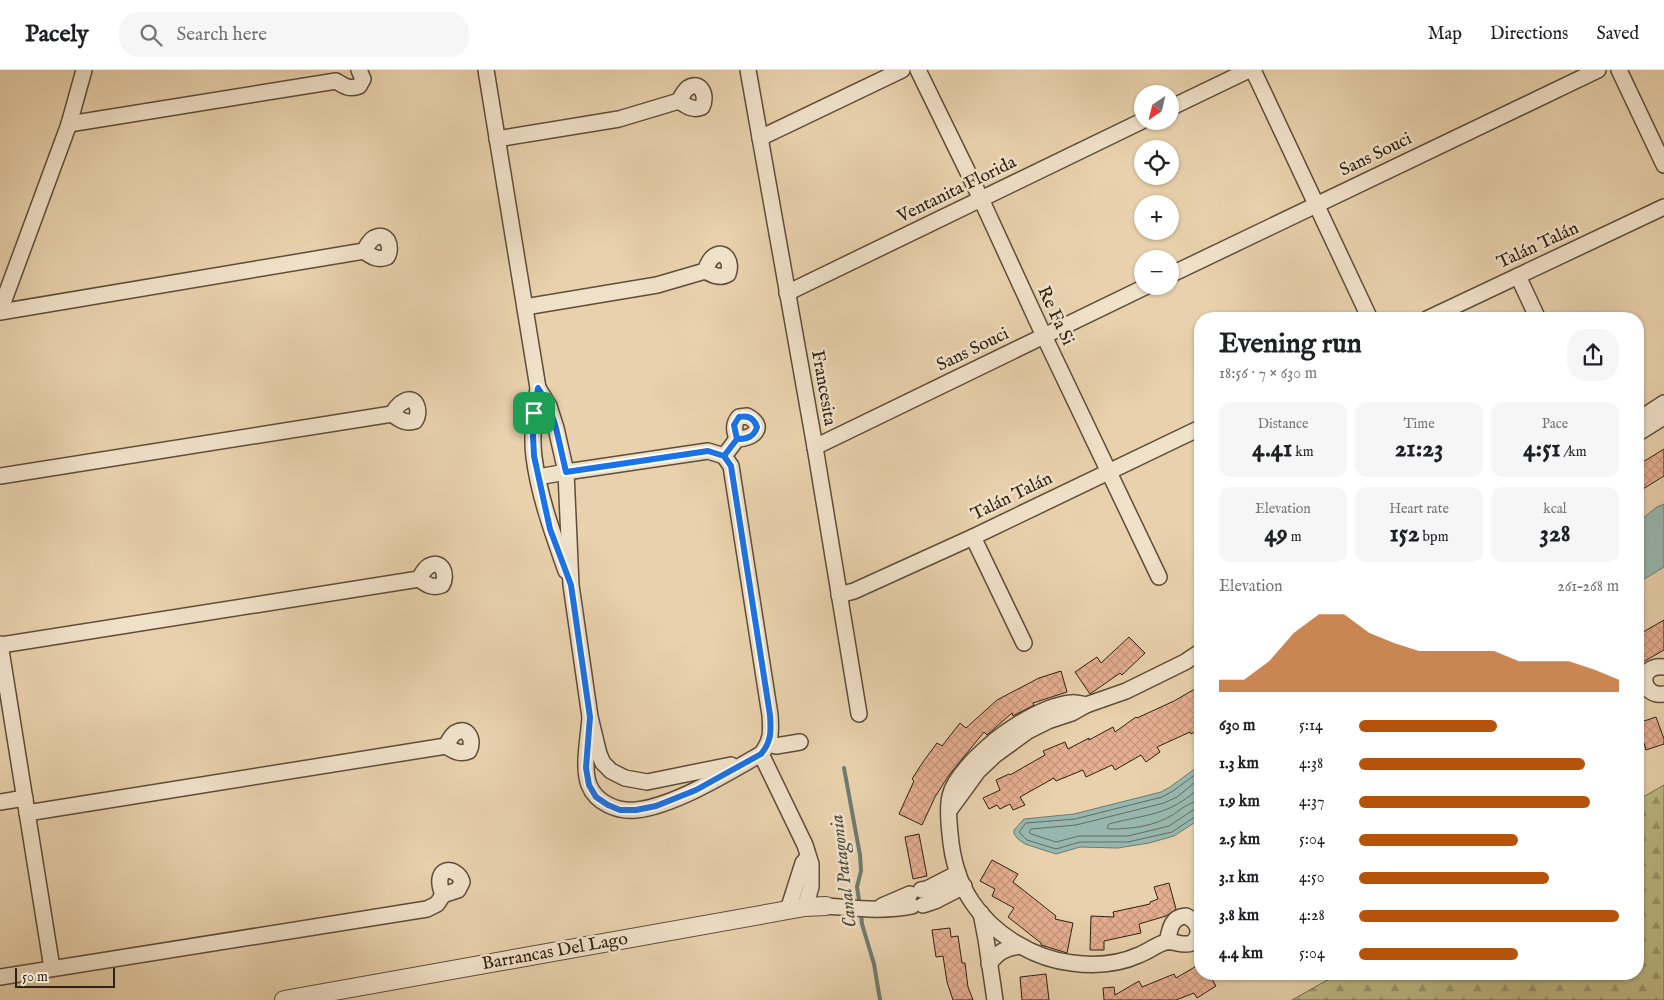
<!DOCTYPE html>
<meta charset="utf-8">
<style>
:root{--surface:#fff;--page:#f6f6f6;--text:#202124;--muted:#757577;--line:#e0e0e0;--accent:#b45309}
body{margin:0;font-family:"IM FELL English",serif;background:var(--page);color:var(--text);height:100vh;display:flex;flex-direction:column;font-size:19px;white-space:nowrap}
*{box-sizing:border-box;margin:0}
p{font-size:16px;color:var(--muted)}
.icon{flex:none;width:28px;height:28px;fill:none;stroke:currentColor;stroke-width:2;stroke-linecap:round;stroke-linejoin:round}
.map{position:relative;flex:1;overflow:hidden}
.panel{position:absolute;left:1194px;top:242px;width:450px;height:668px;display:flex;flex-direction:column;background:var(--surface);border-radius:20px;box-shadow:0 1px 4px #0004}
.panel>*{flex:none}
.needle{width:32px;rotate:215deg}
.buttons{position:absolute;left:1134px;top:15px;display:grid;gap:10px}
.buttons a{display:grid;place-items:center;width:45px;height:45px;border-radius:50%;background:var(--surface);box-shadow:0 1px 4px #0004;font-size:25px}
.scale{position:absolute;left:15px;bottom:12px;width:100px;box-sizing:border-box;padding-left:5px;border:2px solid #302112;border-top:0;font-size:14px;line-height:18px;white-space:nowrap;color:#302112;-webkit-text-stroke:4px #f0e1c9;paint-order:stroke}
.pin{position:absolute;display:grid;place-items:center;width:42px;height:42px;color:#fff;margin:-21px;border-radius:10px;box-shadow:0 2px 8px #0006}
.round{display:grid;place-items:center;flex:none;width:52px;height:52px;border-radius:20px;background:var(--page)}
.head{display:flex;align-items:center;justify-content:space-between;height:85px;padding:0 25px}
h1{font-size:28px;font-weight:800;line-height:38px}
.metrics{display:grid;grid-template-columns:repeat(3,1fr);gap:8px;height:85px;padding:5px 25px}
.metrics div{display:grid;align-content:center;border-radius:12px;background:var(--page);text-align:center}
.metrics b{font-size:25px;font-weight:800}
.metrics small{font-size:14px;font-weight:400}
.metrics p{font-size:14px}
.chart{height:140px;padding:10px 25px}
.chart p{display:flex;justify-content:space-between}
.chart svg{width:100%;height:90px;margin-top:5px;fill:var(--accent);opacity:.7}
ul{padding:0 25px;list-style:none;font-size:16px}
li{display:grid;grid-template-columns:80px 60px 1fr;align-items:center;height:38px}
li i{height:12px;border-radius:6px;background:var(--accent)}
header{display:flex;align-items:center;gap:30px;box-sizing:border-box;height:70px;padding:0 25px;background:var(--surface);border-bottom:1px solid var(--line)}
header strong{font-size:24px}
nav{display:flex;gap:28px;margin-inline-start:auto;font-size:18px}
.search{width:350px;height:45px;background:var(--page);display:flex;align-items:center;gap:12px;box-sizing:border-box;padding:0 18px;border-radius:20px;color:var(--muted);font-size:19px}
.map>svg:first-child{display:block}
.forest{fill:url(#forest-firs);stroke:#766d4b}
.water{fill:#97b7ae;stroke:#6e7b70}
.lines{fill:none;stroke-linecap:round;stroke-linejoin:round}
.shore{stroke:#646c60;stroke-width:1}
.stream{stroke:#6e7b70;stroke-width:4}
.building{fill:url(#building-cross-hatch);stroke:#302112}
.minor-casing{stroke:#5e4d38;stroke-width:18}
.tertiary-casing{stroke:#5e4d38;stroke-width:20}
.minor{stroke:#f0e1c9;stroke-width:15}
.tertiary{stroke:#f0e1c9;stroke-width:18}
.route-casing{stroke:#fff;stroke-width:10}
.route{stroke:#1a73e8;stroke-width:6}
.labels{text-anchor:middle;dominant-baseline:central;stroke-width:5;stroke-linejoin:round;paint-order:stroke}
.street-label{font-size:18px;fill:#302112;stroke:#f0e1c9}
.water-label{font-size:19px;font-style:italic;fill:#4f4e41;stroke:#f0e1c9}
</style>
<header>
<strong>Pacely</strong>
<div class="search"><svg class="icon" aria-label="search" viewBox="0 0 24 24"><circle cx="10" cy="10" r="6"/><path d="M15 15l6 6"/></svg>Search here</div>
<nav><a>Map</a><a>Directions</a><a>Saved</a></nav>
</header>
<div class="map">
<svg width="1664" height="930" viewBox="0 0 1664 930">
<defs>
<pattern id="forest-firs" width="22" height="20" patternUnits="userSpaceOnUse" patternTransform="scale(1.25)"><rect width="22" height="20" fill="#bdb984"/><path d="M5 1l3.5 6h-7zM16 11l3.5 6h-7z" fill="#9a966b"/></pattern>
<pattern id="building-cross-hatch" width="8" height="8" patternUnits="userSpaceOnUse" patternTransform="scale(1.25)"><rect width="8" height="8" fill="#e6af91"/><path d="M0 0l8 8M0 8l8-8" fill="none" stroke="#c6967c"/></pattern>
</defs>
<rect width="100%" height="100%" fill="#e8d1ac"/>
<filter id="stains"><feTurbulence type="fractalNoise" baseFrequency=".004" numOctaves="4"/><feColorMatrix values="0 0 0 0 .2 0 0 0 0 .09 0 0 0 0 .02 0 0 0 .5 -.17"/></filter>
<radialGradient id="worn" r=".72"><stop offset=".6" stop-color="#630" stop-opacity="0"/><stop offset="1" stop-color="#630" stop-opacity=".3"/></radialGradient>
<polygon class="forest" points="1664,715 1664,930 1292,930 1338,904 1638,904 1638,730"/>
<g class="water">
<polygon points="1664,434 1664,497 1638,513 1638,452 1657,437"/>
<polygon points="1200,695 1200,749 1174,766 1149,773 1118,778 1080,777 1056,784 1025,774 1018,769 1014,764 1014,760 1024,749 1074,744 1161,722 1170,717"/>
</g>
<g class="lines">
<g class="shore">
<polyline points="1200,701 1173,721 1162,727 1075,749 1026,753 1019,762 1027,770 1056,779 1080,772 1128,772 1172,762 1196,746 1200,745"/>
<polyline points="1200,708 1177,727 1164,733 1076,755 1031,759 1029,762 1031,764 1056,772 1079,766 1128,766 1169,756 1193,740 1200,739"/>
<path d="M1200 717C1170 746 1146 744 1109 754L1107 758 1110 759C1128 759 1148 757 1165 749 1177 744 1186 732 1200 731"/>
</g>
<g class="stream">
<polyline points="844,698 860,785 861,801 857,817 860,836"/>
<polyline points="861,843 862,854 874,894 880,930"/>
</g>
</g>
<g class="building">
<polygon points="1664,379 1664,406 1643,419 1638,411 1638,395"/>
<polygon points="1664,550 1664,580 1641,593 1638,586 1638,565"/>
<polygon points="1129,567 1145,583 1122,605 1120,603 1090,624 1075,602 1097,587 1101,593"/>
<polygon points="1061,601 1067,622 1033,633 1034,635 1013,646 1012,643 987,665 984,662 949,705 935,727 922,755 899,744 914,711 912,709 923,692 937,673 942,676 960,653 966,658 997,630 1039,608"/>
<polygon points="1200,616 1200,659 1191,664 1190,662 1157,677 1160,682 1146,692 1141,685 1115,700 1112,695 1086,707 1083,700 1056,711 1054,708 1020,727 1025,735 1013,740 1010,734 1000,739 997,735 989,739 983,728 1000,720 996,710 1009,704 1010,705 1045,685 1043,681 1065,672 1068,679 1089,668 1089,670 1113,657 1115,662 1136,647 1137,648 1174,631"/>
<polygon points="1656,647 1664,669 1664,674 1646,680 1638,653"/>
<polygon points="919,764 927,806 913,809 905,767"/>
<polygon points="992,790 1018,804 1013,812 1056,846 1055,849 1073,853 1067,883 1041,875 1041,873 1008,847 1014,838 992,826 995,819 980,811"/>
<polygon points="1169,813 1176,839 1166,846 1139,854 1141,863 1104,871 1104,880 1090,880 1091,846 1114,847 1113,842 1150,834 1150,832 1158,829 1154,817"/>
<polygon points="950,858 951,867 958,866 962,893 965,893 968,917 973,930 953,930 947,912 943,886 936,887 932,860"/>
<polygon points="1200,894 1200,904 1209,904 1216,916 1197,928 1194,923 1176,930 1104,930 1103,918 1114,917 1115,925 1139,911 1142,917 1174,904 1176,908"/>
<polygon points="1046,904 1049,930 1022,930 1020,907"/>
</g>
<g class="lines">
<g class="minor-casing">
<g id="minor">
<path d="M486 0 538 318C535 340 531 364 534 387 539 426 553 464 566 501"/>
<polyline points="748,0 815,377 859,644"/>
<polyline points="918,0 981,129 1044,266 1159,507"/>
<polyline points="1253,0 1370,249"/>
<polyline points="1619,0 1664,95"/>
<polyline points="1170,38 1249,0"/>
<path d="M69 54 336 11C344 16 350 20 359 16L363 9 359 0"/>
<polyline points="760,68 902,0"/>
<path d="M497 69 619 49 679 31C681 27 684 21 688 18 700 10 708 25 702 37 693 41 687 36 679 31"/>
<polyline points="1170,205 1598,0"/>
<polyline points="1518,206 1538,249"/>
<polyline points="787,223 1142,51"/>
<path d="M525 237 657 215 705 201C713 205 720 209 728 204 733 192 724 178 713 187 709 190 707 196 705 201"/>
<polyline points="0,241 69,54 84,0"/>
<path d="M0 242 364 181C371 186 377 191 387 187 393 177 387 161 374 168 369 171 367 176 364 181"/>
<polyline points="1427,249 1664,137"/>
<polyline points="538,318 549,336 556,358 566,402 571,515 590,647 599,684 603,693 611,701 625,708 647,712 731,695"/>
<path d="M747 346C767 356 754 369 737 369 734 360 733 354 739 347Z"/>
<polyline points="1638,350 1664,333"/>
<polyline points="1638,363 1664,347"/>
<polyline points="815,377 1147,216"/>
<path d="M0 406 392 344C400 350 406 354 415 351 422 340 415 324 403 332 398 334 395 340 392 344"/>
<polyline points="538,407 566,402 708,381 724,386"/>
<polyline points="973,467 1024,573"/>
<polyline points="839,525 854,521 973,467 1200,358"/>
<polyline points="0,574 52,898"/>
<path d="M1 575 419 509C426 514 432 519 442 515 448 505 442 489 429 496 424 499 422 504 419 509"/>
<path d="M1664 597C1636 594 1641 628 1664 624"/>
<path d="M1086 635C1081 634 1076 632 1071 633 1051 635 1029 647 1012 658 993 670 955 703 950 726 947 738 949 752 950 764 952 787 959 813 972 832 993 864 1034 889 1072 893 1094 896 1119 894 1139 885 1148 882 1157 874 1166 872 1175 870 1182 877 1192 873 1203 864 1198 851 1186 846 1171 847 1170 859 1167 872"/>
<path d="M590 647C589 666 582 697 589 715 596 733 618 742 636 740 674 736 728 703 761 684 772 671 771 661 770 645L731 396 724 386 737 369"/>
<polyline points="769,674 776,676 800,672"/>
<polyline points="761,684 805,775 811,794 811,817 805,837"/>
<polyline points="0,732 25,728"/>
<polyline points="951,738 978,701 995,685 1028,661 1048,651 1072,643 1086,635 1126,621 1185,592 1200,582"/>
<path d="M27 743 446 676C454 681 460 685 469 681 475 670 467 655 455 663 451 666 448 672 446 676"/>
<polyline points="921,820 927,819 958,803"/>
<polyline points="923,835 935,831 964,816"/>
<path d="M826 836C855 838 883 842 912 836"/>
<polyline points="882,836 910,824"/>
<polyline points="788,840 803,793 808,787"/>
<polyline points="981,843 986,869 995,930"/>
<path d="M989 894C998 882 1005 878 1020 876"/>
<path d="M0 907 427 839 437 834 443 825 458 820 462 812C459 800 442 795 440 809 439 815 441 820 443 825"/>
</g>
</g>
<g class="tertiary-casing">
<polyline id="tertiary" points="284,930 788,840 805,837 826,836"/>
</g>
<use href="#minor" class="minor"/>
<use href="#tertiary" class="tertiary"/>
</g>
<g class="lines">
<g class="route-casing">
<path id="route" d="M534 343 533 366 534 386 550 459 571 515 590 647 586 698 589 715 596 727 608 735 620 740H636L656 736 696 720 761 684C772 671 771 660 770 645L731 396 724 386 737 369 734 355 739 347C748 345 754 348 757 357 754 367 747 369 737 369L724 386 708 381 566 402 556 358 549 336 538 318 534 343"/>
</g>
<use href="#route" class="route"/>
</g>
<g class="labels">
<g class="street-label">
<text transform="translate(1376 85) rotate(-26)">Sans Souci</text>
<text transform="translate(957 120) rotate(-26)">Ventanita Florida</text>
<text transform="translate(1538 176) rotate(-25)">Talán Talán</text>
<text transform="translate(1055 246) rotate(65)">Re Fa Si</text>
<text transform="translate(973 280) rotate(-26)">Sans Souci</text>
<text transform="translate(823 318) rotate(80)">Francesita</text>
<text transform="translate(1012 427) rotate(-26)">Talán Talán</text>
<text transform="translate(555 882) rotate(-10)">Barrancas Del Lago</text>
</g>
<g class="water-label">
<text transform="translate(844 801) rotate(-97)">Canal Patagonia</text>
</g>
</g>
<rect width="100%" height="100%" filter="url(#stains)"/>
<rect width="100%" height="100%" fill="url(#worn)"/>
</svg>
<div class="buttons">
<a><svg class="needle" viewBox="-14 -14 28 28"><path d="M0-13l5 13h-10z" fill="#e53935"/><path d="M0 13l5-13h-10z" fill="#757577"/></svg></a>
<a><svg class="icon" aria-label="locate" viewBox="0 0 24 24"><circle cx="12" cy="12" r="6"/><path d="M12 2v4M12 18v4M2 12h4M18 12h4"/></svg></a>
<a>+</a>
<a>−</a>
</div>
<div class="scale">50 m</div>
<div class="pin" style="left:534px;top:343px;background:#1e9e55"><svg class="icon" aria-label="arrive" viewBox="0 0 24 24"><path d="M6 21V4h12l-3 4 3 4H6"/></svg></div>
<section class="panel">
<div class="head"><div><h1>Evening run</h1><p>18:56 · 7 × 630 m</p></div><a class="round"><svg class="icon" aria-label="share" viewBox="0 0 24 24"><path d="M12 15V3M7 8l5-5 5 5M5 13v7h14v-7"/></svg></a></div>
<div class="metrics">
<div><p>Distance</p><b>4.41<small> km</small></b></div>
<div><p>Time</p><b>21:23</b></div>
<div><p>Pace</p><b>4:51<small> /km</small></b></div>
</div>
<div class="metrics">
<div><p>Elevation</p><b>49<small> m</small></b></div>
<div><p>Heart rate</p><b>152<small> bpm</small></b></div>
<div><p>kcal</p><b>328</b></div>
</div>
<div class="chart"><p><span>Elevation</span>261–268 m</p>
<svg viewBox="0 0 160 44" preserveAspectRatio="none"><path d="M0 44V38L10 38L20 29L30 15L40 6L50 6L60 15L70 20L80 24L90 24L100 24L110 24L120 29L130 29L140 29L150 33L160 38V44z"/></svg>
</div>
<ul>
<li><b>630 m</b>5:14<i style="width:53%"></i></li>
<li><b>1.3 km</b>4:38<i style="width:87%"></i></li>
<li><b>1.9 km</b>4:37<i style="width:89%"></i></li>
<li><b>2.5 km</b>5:04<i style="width:61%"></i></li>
<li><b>3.1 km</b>4:50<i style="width:73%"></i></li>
<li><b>3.8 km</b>4:28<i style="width:100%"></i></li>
<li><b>4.4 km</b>5:04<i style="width:61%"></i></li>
</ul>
</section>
</div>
